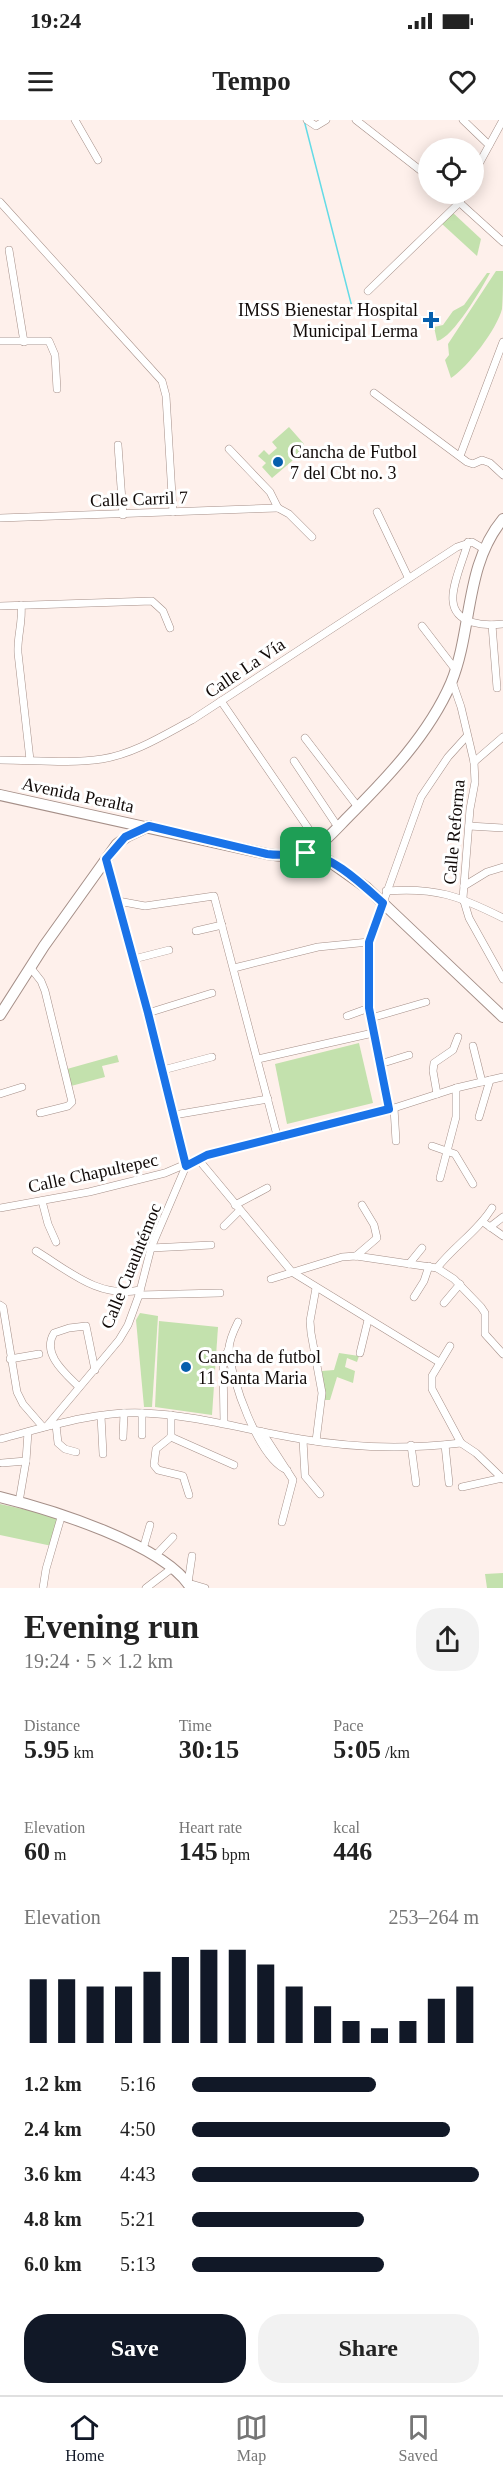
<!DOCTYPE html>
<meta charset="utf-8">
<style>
:root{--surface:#fff;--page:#f2f2f2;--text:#222;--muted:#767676;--line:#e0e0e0;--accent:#111827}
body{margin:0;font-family:Georgia,serif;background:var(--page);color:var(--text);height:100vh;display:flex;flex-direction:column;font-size:22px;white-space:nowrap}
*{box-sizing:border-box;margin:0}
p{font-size:20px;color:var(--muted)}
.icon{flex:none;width:33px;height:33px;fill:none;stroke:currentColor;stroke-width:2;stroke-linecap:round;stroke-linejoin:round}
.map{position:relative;height:1468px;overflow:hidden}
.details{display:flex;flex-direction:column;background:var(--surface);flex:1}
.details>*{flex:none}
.fabs{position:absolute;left:418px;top:18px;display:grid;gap:12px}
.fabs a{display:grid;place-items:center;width:66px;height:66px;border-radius:50%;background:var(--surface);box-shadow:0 3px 15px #0003;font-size:30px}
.pin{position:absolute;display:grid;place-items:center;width:51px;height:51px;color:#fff;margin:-26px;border-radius:12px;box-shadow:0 3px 9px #0006}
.round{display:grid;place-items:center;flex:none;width:63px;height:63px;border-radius:24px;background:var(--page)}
.overview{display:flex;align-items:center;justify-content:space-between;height:102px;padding:0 24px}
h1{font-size:33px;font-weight:800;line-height:45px}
.figures{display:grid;grid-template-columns:repeat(3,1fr);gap:9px;height:102px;padding:6px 24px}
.figures div{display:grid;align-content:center}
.figures b{font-size:26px;font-weight:800}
.figures small{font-size:16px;font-weight:400}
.figures p{font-size:16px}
.chart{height:168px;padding:12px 24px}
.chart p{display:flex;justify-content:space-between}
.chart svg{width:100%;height:108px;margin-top:6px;stroke:var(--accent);stroke-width:6}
.primary-button{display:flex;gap:12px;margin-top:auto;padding:12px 24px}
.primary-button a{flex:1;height:69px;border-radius:24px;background:var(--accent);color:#fff;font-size:24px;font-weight:800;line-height:69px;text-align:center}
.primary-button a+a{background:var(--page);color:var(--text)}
ul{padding:0 24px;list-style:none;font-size:20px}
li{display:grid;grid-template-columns:96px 72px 1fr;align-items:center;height:45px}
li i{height:15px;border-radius:8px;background:var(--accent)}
.status{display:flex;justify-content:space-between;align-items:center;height:42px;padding:0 30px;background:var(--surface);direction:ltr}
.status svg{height:16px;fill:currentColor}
header{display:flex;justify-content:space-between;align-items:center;height:78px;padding:0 24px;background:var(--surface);font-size:27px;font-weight:800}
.dock{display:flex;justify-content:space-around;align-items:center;height:84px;border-top:2px solid var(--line);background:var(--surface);font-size:16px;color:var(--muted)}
.dock a{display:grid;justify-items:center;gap:3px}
.dock .selected{color:var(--accent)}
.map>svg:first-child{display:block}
.green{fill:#c3e1ad}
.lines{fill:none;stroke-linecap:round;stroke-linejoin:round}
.stream{stroke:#64dbe6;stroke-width:1.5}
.street-casing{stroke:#a58f88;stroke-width:8}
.secondary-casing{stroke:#a58f88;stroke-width:12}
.street{stroke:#fff;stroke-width:7}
.secondary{stroke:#fff;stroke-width:10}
.route-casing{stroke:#fff;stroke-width:12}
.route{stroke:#1a73e8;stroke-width:8}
.poi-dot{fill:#065fad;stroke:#fff;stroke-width:2}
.labels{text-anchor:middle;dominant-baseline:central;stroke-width:6;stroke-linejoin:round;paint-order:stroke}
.poi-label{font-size:18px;fill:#110a08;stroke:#fff;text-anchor:start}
.street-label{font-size:18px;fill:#110a08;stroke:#fff}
</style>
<div class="status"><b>19:24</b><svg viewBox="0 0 49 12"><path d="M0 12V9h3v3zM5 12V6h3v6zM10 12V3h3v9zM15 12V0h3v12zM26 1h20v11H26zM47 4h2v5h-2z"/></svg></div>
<header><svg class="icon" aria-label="menu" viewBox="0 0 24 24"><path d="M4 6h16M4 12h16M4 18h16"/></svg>Tempo<svg class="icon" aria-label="heart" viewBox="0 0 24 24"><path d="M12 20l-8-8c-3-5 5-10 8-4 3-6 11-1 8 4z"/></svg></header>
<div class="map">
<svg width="503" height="1468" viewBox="0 0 503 1468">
<rect width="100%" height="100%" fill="#fef0eb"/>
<g class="green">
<polygon points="452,92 481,119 477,136 441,103"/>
<path d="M496 151H503C503 163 503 178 502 189 497 209 468 247 451 258L445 240 449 235 448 224Z"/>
<path d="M487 153H490C482 168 453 218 437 221L434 207 443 205 453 191 464 185Z"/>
<polygon points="289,307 304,324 292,341 272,358 262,347 266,343 258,336 264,330 269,335 277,328 272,322"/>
<polygon points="359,923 373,983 287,1004 275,944"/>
<polygon points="117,935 119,942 102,946 105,957 71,966 67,949"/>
<polygon points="140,1193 158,1196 152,1287 144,1287 136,1200"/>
<polygon points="159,1201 218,1207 212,1295 155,1287"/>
<polygon points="339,1233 359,1236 357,1242 347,1238 345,1247 355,1251 353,1263 337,1257 330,1280 324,1280 322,1251 334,1250"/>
<polygon points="0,1384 59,1397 52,1426 0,1415"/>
<polygon points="503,1453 503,1468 487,1468 485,1454"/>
</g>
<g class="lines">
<polyline class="stream" points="304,0 353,191"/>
<g class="street-casing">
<g id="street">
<polyline points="75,0 98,40"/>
<polyline points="307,0 316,6 326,0"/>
<polyline points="356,0 429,57"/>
<polyline points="463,0 489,25"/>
<polyline points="474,53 503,0"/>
<polyline points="450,74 503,122"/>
<polyline points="0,82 162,261 166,276 173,392"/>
<polyline points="9,130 24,222"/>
<polyline points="368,171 460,82 464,74"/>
<polyline points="0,221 49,221 55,235 57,269"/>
<polyline points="374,273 467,342 473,344 482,340 490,343 503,355"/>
<polyline points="118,325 123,395"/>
<polyline points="229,329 270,372 278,388 289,394 312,417"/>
<polyline points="460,336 503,222"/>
<polyline points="377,392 408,457"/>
<polyline points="0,398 278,388"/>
<path d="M468 422C464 438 451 466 453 481 455 505 486 506 503 504"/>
<path d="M21 485C23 502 17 516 18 533L30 640"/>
<polyline points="0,486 152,481 163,491 170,508"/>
<polyline points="492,505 497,568"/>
<polyline points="422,506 455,549"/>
<polyline points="452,561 461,587 474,642 475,662 470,689 463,778 469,798 503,859"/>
<polyline points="221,581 319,724"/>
<polyline points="305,618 358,687"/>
<path d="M0 640C34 640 69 644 102 639 134 634 164 615 192 600L457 427 472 422 484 429"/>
<polyline points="294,641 338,707"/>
<polyline points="474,642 503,617"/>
<polyline points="469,706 503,708"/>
<polyline points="464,766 487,752 503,747"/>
<path d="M386 771C436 767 459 776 503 798"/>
<polyline points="118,781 145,786 214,776 278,1019"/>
<polyline points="196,811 222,805"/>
<polyline points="134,839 169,830"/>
<polyline points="30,847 41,861 45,871 72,982 68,986 40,993"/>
<polyline points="234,848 318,827 369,822"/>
<polyline points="148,893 212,873"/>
<polyline points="347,896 369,888"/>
<polyline points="371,898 426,882"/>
<polyline points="473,926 482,962"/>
<polyline points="258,939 373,913"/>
<polyline points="380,944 409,935"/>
<polyline points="163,950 212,937"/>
<polyline points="0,974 22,967"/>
<polyline points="437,974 433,951 434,943 453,930 458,917"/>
<polyline points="394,988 396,1021"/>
<polyline points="389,989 369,888 369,822 421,677 448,637 467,616"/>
<polyline points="174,995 268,979"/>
<polyline points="479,997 490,960"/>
<polyline points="432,1026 455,1034 473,1064"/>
<polyline points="198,1039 292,1152 439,1242"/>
<polyline points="440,1058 456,997 456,968"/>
<polyline points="42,1081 48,1104 56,1122"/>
<polyline points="235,1085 267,1068"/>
<polyline points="0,1088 89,1072 165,1053 207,1035 394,988 456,968 503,957"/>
<polyline points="483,1102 503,1116"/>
<polyline points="224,1106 239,1091"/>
<polyline points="490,1107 503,1097"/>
<polyline points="151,1128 211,1125"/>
<path d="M36 1131C69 1151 99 1179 140 1170"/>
<polyline points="356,1136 377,1118 374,1105 362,1085"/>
<polyline points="409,1144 422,1128"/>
<path d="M437 1148C454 1126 478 1111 492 1088"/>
<polyline points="271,1159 342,1137 356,1136 437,1148 454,1159 481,1187 485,1193 485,1214 503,1234"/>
<polyline points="139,1175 220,1173"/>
<polyline points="414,1177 424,1161 429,1146"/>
<polyline points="444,1183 460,1164"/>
<polyline points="0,1185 3,1187 17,1272 23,1284 43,1307"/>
<path d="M238 1202C234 1210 229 1220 229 1229 230 1258 259 1339 287 1350"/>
<polyline points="450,1226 432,1256 432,1269 461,1323 476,1333 503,1359"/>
<polyline points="360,1233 368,1200"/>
<polyline points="10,1239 39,1234"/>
<path d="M79 1267C66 1254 41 1234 54 1213L69 1208 86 1206 95 1250"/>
<polyline points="101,1296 103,1334"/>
<polyline points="224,1303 223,1242 229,1228"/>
<polyline points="56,1305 58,1323 65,1329 76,1332"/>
<polyline points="47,1306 119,1220 128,1205 139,1175 151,1128 186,1046 148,893 106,739"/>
<polyline points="262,1312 293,1360 282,1402"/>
<polyline points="142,1315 142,1293"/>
<polyline points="123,1317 124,1293"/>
<polyline points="171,1317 156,1329 154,1345 158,1350 183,1356 189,1375"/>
<polyline points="171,1317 234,1345"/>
<polyline points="171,1317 171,1295"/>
<path d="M0 1319C46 1307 95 1291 143 1293 197 1295 249 1311 301 1319 353 1328 409 1329 461 1323"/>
<polyline points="303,1320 305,1356 320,1374"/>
<polyline points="316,1321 322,1273 311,1213 310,1201 316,1168"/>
<polyline points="411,1325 416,1363"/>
<polyline points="445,1325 449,1363"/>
<polyline points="2,1343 26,1341"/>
<polyline points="462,1367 503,1358"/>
<polyline points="19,1382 26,1341 28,1312"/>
<polyline points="143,1429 150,1405"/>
<polyline points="156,1435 173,1417"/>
<polyline points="192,1436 188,1463 205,1468"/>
<polyline points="43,1468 46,1449 62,1394"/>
<polyline points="146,1468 171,1449"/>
</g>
</g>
<g class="secondary-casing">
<g id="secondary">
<path d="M0 675 267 734C279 736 296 738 307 732 324 724 336 709 349 696 387 658 429 614 451 563 473 509 464 446 503 399"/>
<polyline points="306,733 329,741 367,768 503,897"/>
<polyline points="0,895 44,826 117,724 128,716 149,706"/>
<path d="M0 1377C49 1389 164 1424 191 1468"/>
</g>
</g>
<use href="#street" class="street"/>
<use href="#secondary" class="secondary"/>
</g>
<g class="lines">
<g class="route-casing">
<path id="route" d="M149 706 267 734C280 736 291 734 304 734 329 732 365 767 383 783L369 822V888L389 989 207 1035 186 1046 148 893 106 739 125 717Z"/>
</g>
<use href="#route" class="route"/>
</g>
<g class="poi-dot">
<path d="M428 191h6v6h6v6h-6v6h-6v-6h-6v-6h6z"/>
<circle cx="278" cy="342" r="6"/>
<circle cx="186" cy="1247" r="6"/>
</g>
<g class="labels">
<g class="poi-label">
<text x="418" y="190" text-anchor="end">IMSS Bienestar Hospital<tspan x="418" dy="21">Municipal Lerma</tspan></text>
<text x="290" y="332">Cancha de Futbol<tspan x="290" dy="21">7 del Cbt no. 3</tspan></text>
<text x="198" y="1237">Cancha de futbol<tspan x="198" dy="21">11 Santa Maria</tspan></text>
</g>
<g class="street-label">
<text transform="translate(139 379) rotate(-2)">Calle Carril 7</text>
<text transform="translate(245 548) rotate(-34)">Calle La Vía</text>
<text transform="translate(78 675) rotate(12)">Avenida Peralta</text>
<text transform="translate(454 712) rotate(-85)">Calle Reforma</text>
<text transform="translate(93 1053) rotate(-12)">Calle Chapultepec</text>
<text transform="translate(131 1146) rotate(-68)">Calle Cuauhtémoc</text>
</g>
</g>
</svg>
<div class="fabs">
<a><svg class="icon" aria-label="locate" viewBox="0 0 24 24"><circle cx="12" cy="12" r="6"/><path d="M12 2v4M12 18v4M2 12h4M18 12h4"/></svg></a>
</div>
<div class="pin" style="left:306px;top:733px;background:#1e9e55"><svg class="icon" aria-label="arrive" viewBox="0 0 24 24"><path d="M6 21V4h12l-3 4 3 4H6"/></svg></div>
</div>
<section class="details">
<div class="overview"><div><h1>Evening run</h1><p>19:24 · 5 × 1.2 km</p></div><a class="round"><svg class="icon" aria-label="share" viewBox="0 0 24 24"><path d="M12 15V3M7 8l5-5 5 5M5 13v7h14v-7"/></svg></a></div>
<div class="figures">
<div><p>Distance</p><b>5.95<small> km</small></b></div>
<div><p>Time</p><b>30:15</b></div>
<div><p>Pace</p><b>5:05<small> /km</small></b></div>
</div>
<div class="figures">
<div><p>Elevation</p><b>60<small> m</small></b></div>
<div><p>Heart rate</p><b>145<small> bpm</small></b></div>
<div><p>kcal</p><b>446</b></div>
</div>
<div class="chart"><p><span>Elevation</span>253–264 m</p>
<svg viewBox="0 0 160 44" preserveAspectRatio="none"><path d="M5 44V18M15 44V18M25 44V21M35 44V21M45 44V15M55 44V9M65 44V6M75 44V6M85 44V12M95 44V21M105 44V29M115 44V35M125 44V38M135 44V35M145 44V26M155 44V21"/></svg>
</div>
<ul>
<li><b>1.2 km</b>5:16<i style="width:64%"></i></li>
<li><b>2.4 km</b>4:50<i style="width:90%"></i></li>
<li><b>3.6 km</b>4:43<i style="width:100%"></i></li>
<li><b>4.8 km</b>5:21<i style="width:60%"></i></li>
<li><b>6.0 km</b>5:13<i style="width:67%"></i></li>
</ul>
<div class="primary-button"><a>Save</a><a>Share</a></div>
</section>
<nav class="dock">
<a class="selected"><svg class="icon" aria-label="home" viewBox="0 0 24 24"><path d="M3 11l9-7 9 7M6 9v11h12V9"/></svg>Home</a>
<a><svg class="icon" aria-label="map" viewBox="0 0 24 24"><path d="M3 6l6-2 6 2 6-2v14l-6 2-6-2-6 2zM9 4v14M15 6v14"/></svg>Map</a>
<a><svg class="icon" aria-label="saved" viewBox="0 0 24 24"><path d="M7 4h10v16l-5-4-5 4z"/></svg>Saved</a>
</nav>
